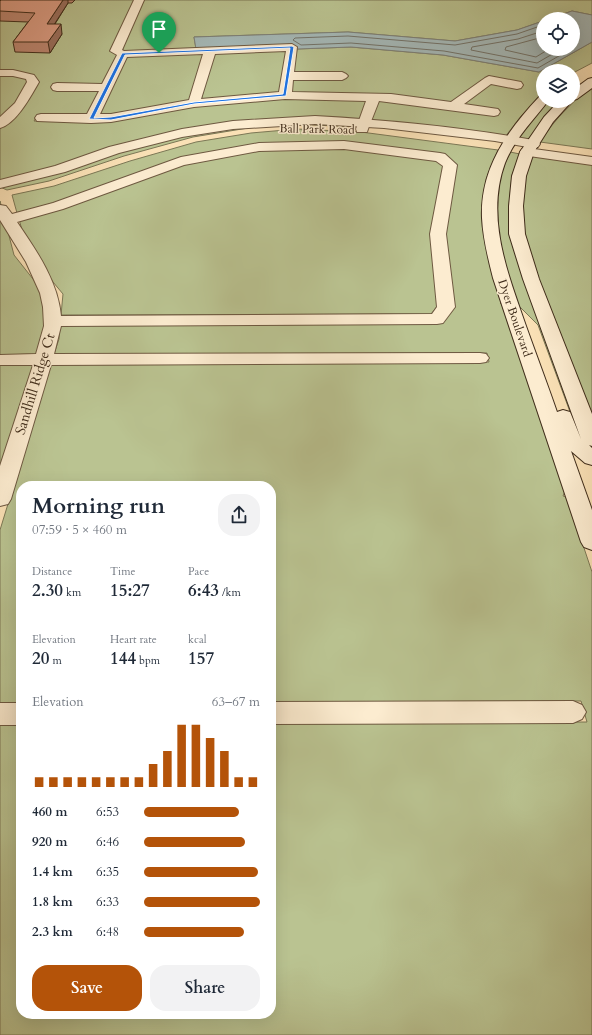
<!DOCTYPE html>
<meta charset="utf-8">
<style>
:root{--surface:#fff;--page:#f2f2f3;--text:#1f2937;--muted:#747a83;--accent:#b45309}
body{margin:0;font-family:Cardo,serif;background:var(--page);color:var(--text);height:100vh;display:flex;flex-direction:column;font-size:15px;white-space:nowrap}
*{box-sizing:border-box;margin:0}
p{font-size:13px;color:var(--muted)}
.icon{flex:none;width:22px;height:22px;fill:none;stroke:currentColor;stroke-width:2;stroke-linecap:round;stroke-linejoin:round}
.map{position:relative;flex:1;overflow:hidden}
.panel{position:absolute;left:16px;top:481px;width:260px;height:538px;display:flex;flex-direction:column;background:var(--surface);border-radius:16px;box-shadow:0 4px 16px #0002}
.panel>*{flex:none}
.tools{position:absolute;left:536px;top:12px;display:grid;gap:8px}
.tools a{display:grid;place-items:center;width:44px;height:44px;border-radius:50%;background:var(--surface);box-shadow:0 4px 16px #0002;font-size:20px}
.pin{position:absolute;display:grid;place-items:center;width:34px;height:34px;color:#fff;margin:-41px -17px;border-radius:50% 50% 50% 0;rotate:-45deg;box-shadow:0 0 4px #0007}
.pin .icon{rotate:45deg}
.round{display:grid;place-items:center;flex:none;width:42px;height:42px;border-radius:16px;background:var(--page)}
.summary{display:flex;align-items:center;justify-content:space-between;height:68px;padding:0 16px}
h1{font-size:22px;font-weight:700;line-height:30px}
.figures{display:grid;grid-template-columns:repeat(3,1fr);gap:6px;height:68px;padding:4px 16px}
.figures div{display:grid;align-content:center}
.figures b{font-size:17px;font-weight:700}
.figures small{font-size:11px;font-weight:400}
.figures p{font-size:11px}
.chart{height:112px;padding:8px 16px}
.chart p{display:flex;justify-content:space-between}
.chart svg{width:100%;height:72px;margin-top:4px;stroke:var(--accent);stroke-width:6}
.primary-button{display:flex;gap:8px;margin-top:auto;padding:8px 16px}
.primary-button a{flex:1;height:46px;border-radius:16px;background:var(--accent);color:#fff;font-size:16px;font-weight:700;line-height:46px;text-align:center}
.primary-button a+a{background:var(--page);color:var(--text)}
ul{padding:0 16px;list-style:none;font-size:13px}
li{display:grid;grid-template-columns:64px 48px 1fr;align-items:center;height:30px}
li i{height:10px;border-radius:5px;background:var(--accent)}
.map>svg:first-child{display:block}
.green{fill:#bac391;stroke:#7c7856}
.water{fill:#a5baba;stroke:#7c817a}
.lines{fill:none;stroke-linecap:round;stroke-linejoin:round}
.shore{stroke:#72736a;stroke-width:1}
.minor-casing{stroke:#6e5941;stroke-width:2}
.tertiary-casing{stroke:#6e5941;stroke-width:2}
.secondary-casing{stroke:#3f2c1a;stroke-width:2}
.minor{fill:#fcecd0;fill-rule:evenodd}
.tertiary{fill:#fcecd0;fill-rule:evenodd}
.secondary{fill:#fcecd0;fill-rule:evenodd}
.wall{fill:#bf8873;stroke:#3f2c1a}
.shaded-wall{fill:#9b6f5e;stroke:#3f2c1a}
.building{fill:#de9e86;stroke:#3f2c1a}
.route{fill:#1a73e8;stroke:#fff;fill-rule:evenodd}
.labels{text-anchor:middle;dominant-baseline:central;stroke-width:3;stroke-linejoin:round;paint-order:stroke}
.far-street-label{font-size:12px;fill:#3f2c1a;stroke:#fcecd0}
.street-label{font-size:14px;fill:#3f2c1a;stroke:#fcecd0}
</style>
<div class="map">
<svg width="592" height="1035" viewBox="0 0 592 1035">
<rect width="100%" height="100%" fill="#fae1b6"/>
<filter id="stains"><feTurbulence type="fractalNoise" baseFrequency=".005" numOctaves="4"/><feColorMatrix values="0 0 0 0 .2 0 0 0 0 .09 0 0 0 0 .02 0 0 0 .5 -.17"/></filter>
<radialGradient id="worn" r=".72"><stop offset=".6" stop-color="#630" stop-opacity="0"/><stop offset="1" stop-color="#630" stop-opacity=".3"/></radialGradient>
<g class="green">
<polygon points="0,0 592,0 592,15 572,11 549,19 543,19 543,21 517,30 455,41 348,32 194,37 196,49 124,52 103,86 53,85 51,89 100,90 87,117 37,116 34,121 95,122 195,105 285,97 368,99 359,120 231,122 0,181 0,129 25,105 39,82 34,75 0,71"/>
<polygon points="592,42 592,63 573,73 573,71 543,71 543,95 521,116 505,137 371,121 378,99 499,114 500,110 462,105 492,82 520,88 523,84 491,78 451,103 291,93 293,78 347,78 347,74 293,74 297,49 351,47 443,55 539,72"/>
<polygon points="287,49 280,93 201,100 214,53"/>
<polygon points="204,53 189,101 98,116 128,55"/>
<polygon points="0,75 11,75 25,78 28,83 15,105 0,118"/>
<path d="M592 86V149L540 142C555 119 570 104 592 86Z"/>
<polygon points="549,101 560,101 529,141 517,139 532,118"/>
<path d="M315 122 358 125 357 127 292 124 248 128 193 137 124 156 49 181 7 190 0 187C77 164 153 139 233 127 259 123 288 124 315 122Z"/>
<polygon points="297,129 361,132 498,150 486,179 483,205 502,302 500,303 503,306 565,491 563,496 567,497 592,572 592,1035 0,1035 0,724 21,724 21,1014 271,1014 271,723 587,722 581,701 271,702 271,486 21,486 21,703 0,703 0,530 51,364 489,362 487,353 54,354 59,339 60,324 438,323 445,234 455,164 346,143 257,145 178,159 53,203 17,213 12,195 54,186 130,161 196,142 251,133"/>
<polygon points="343,148 436,159 444,166 438,305 431,314 61,315 63,294 28,252 19,219 184,164 260,150"/>
<polygon points="510,152 520,154 512,175 509,205 510,234 584,443 580,439 538,325 517,304 508,278 499,238 496,206 498,181"/>
<polygon points="532,156 592,164 592,418 538,279 524,234 522,206 525,177"/>
<polygon points="0,201 14,255 48,298 43,339 37,354 0,355"/>
<polygon points="34,364 0,470 0,365"/>
</g>
<polygon class="water" points="572,11 592,15 592,42 539,72 443,55 351,47 297,49 196,49 194,37 348,32 455,41 517,30 543,21 543,49 573,49 573,19 549,19"/>
<g class="lines">
<g class="shore">
<polyline points="543,25 517,34 455,45 348,36 295,38 293,40 301,45 351,43 444,51 538,68 571,49"/>
<polyline points="543,31 518,39 472,47 471,50 537,63 561,49"/>
<polyline points="543,37 506,47 505,50 536,57 549,49"/>
</g>
<g class="minor-casing">
<g id="minor">
<path d="M134 0H144L122 50 124 51 292 44 297 47 294 72H342L346 74 348 76 346 78 342 80H293L292 92 391 94 451 102 485 78 489 76 521 82 523 85 521 88 517 89 491 84 464 104 498 109 500 112 498 115 494 116 379 101 368 129 367 132H357L356 129 366 101 285 99 194 107 111 122 91 123 37 121 35 118 37 115 41 114H87L99 91H57L53 90 51 87 53 84 57 83 102 84 117 55 110 51ZM286 51 279 92 201 99 215 54ZM203 54 189 100 111 114H100L127 57Z"/>
<path d="M0 70H13L34 75 39 82C31 96 16 124 0 128V117L15 103 27 82 26 79 13 76H0Z"/>
<path d="M344 141 440 153 445 154 457 165 446 234 455 307 443 323 437 324 61 326 54 354 480 353 486 354 489 358 486 362 480 363 51 365 11 499 8 504 0 506V466L33 365H0V355L36 354 44 326 43 307 40 293 26 262 0 220V205L6 206 12 214 53 203 181 157 259 143ZM344 149 436 161 443 166 430 234 437 307 432 314 61 316C58 281 36 250 17 222L63 209 184 165 259 151Z"/>
<polygon points="527,148 592,157 592,165 522,155 520,152 522,149"/>
<polygon points="573,701 582,705 586,712 582,719 573,723 271,724 271,702"/>
<rect x="0" y="703" width="21" height="22"/>
</g>
</g>
<g class="tertiary-casing">
<path id="tertiary" d="M315 116C388 120 461 127 533 140L538 141 540 144 538 147 533 148 495 141 384 128 315 124 233 129 182 137 119 153 65 172 0 188V180L55 166 109 147 182 129 233 121Z"/>
</g>
<g class="secondary-casing">
<g id="secondary">
<polygon points="592,78 592,88 577,99 573,100 573,90 588,79"/>
<path d="M543 96V101H548C533 121 515 138 505 163 485 218 508 274 526 326 536 354 547 383 557 412L563 410 570 412 581 439 523 279 509 234V206L512 176 520 152 544 117 559 101H572L553 122 534 152 526 176 523 206 525 234 539 279 592 414V446L589 445 592 448V465L585 463 571 451 592 510V550L584 547 581 542 493 278C488 258 483 239 482 218 480 169 507 131 539 97Z"/>
</g>
</g>
<use href="#minor" class="minor"/>
<use href="#tertiary" class="tertiary"/>
<use href="#secondary" class="secondary"/>
</g>
<polygon class="wall" points="1,0 75,0 72,3 68,3 55,24 62,34 50,53 15,52 13,42 28,22 0,21 0,1"/>
<g class="shaded-wall">
<polygon points="63,0 68,0 68,3 48,34 47,24"/>
<polygon points="61,24 62,34 50,53 48,42"/>
</g>
<polygon class="building" points="1,0 63,0 47,24 61,24 48,42 13,42 35,13 0,11 0,1"/>
<path class="route" d="M292 46 294 47 286 96 194 104 111 120 89 119 122 53ZM290 48 283 94 194 102 111 117 94 118 125 55Z"/>
<g class="labels">
<g class="far-street-label">
<text transform="translate(317 129) rotate(1)">Ball Park Road</text>
<text transform="translate(515 318) rotate(71)">Dyer Boulevard</text>
</g>
<g class="street-label">
<text transform="translate(35 384) rotate(-73)">Sandhill Ridge Ct</text>
</g>
</g>
<rect width="100%" height="100%" filter="url(#stains)"/>
<rect width="100%" height="100%" fill="url(#worn)"/>
</svg>
<div class="tools">
<a><svg class="icon" aria-label="locate" viewBox="0 0 24 24"><circle cx="12" cy="12" r="6"/><path d="M12 2v4M12 18v4M2 12h4M18 12h4"/></svg></a>
<a><svg class="icon" aria-label="layers" viewBox="0 0 24 24"><path d="M12 4l9 5-9 5-9-5zM3 14l9 5 9-5"/></svg></a>
</div>
<div class="pin" style="left:159px;top:53px;background:#1e9e55"><svg class="icon" aria-label="arrive" viewBox="0 0 24 24"><path d="M6 21V4h12l-3 4 3 4H6"/></svg></div>
<section class="panel">
<div class="summary"><div><h1>Morning run</h1><p>07:59 · 5 × 460 m</p></div><a class="round"><svg class="icon" aria-label="share" viewBox="0 0 24 24"><path d="M12 15V3M7 8l5-5 5 5M5 13v7h14v-7"/></svg></a></div>
<div class="figures">
<div><p>Distance</p><b>2.30<small> km</small></b></div>
<div><p>Time</p><b>15:27</b></div>
<div><p>Pace</p><b>6:43<small> /km</small></b></div>
</div>
<div class="figures">
<div><p>Elevation</p><b>20<small> m</small></b></div>
<div><p>Heart rate</p><b>144<small> bpm</small></b></div>
<div><p>kcal</p><b>157</b></div>
</div>
<div class="chart"><p><span>Elevation</span>63–67 m</p>
<svg viewBox="0 0 160 44" preserveAspectRatio="none"><path d="M5 44V38M15 44V38M25 44V38M35 44V38M45 44V38M55 44V38M65 44V38M75 44V38M85 44V30M95 44V22M105 44V6M115 44V6M125 44V14M135 44V22M145 44V38M155 44V38"/></svg>
</div>
<ul>
<li><b>460 m</b>6:53<i style="width:82%"></i></li>
<li><b>920 m</b>6:46<i style="width:87%"></i></li>
<li><b>1.4 km</b>6:35<i style="width:98%"></i></li>
<li><b>1.8 km</b>6:33<i style="width:100%"></i></li>
<li><b>2.3 km</b>6:48<i style="width:86%"></i></li>
</ul>
<div class="primary-button"><a>Save</a><a>Share</a></div>
</section>
</div>
